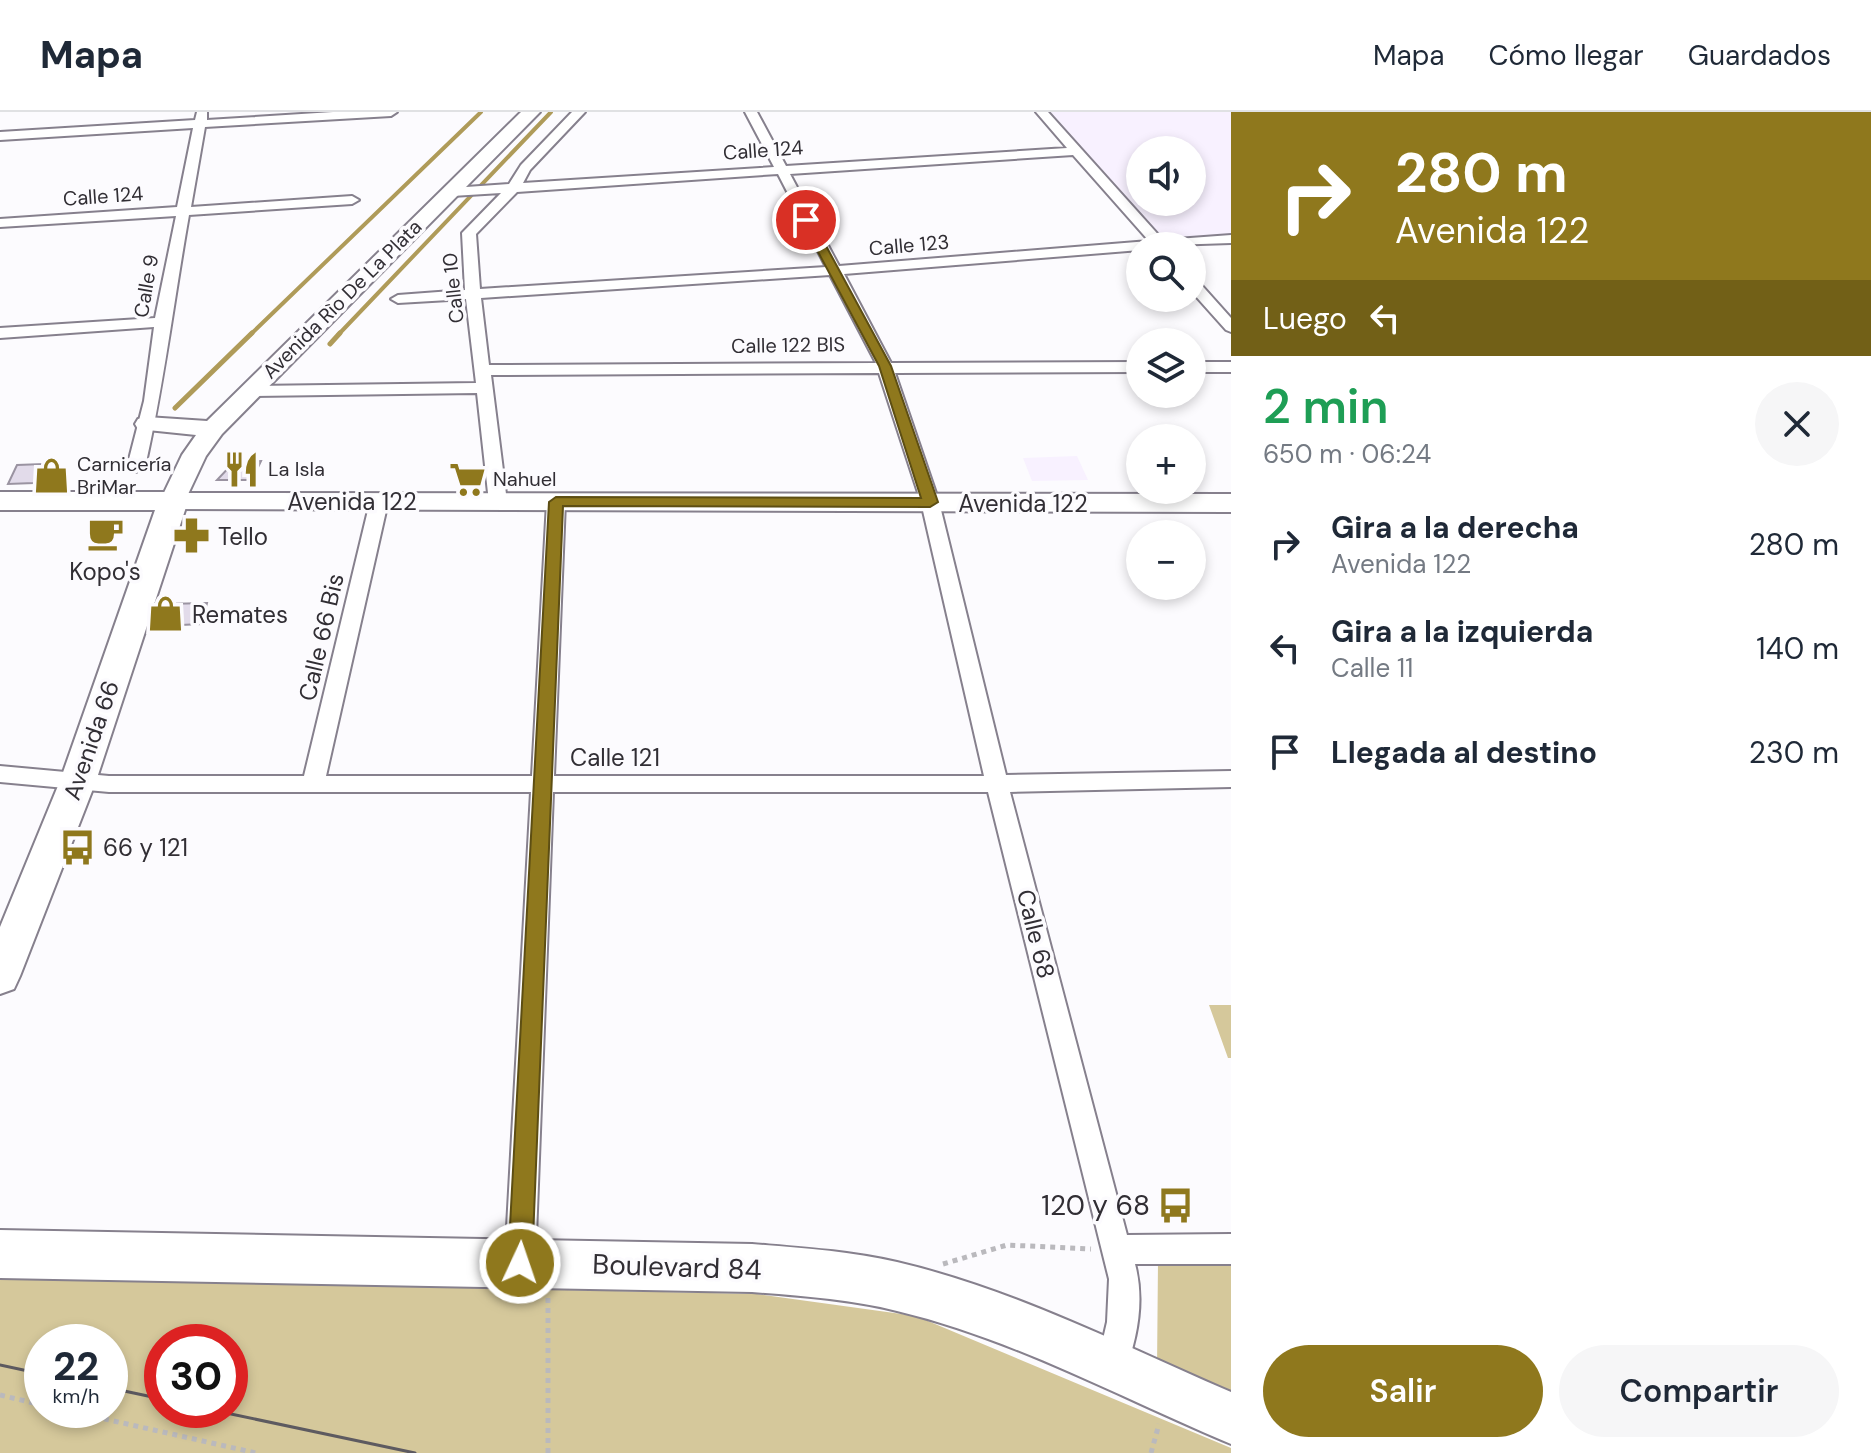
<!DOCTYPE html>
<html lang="es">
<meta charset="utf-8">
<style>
body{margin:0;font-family:"DM Sans",sans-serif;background:#f6f6f7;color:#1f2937;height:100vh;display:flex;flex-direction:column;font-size:30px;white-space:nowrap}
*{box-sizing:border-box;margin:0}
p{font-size:26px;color:#747a83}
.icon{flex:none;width:44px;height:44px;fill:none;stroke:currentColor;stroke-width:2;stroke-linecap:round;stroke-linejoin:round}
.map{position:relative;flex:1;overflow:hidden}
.panel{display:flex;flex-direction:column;background:#fff;width:640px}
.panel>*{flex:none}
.hud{background:#8f781d;color:#fff;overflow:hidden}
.controls{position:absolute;left:1126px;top:24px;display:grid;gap:16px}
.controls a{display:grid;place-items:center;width:80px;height:80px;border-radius:50%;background:#fff;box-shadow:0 4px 12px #0003;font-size:40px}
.speed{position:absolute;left:24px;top:1212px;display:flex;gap:16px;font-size:40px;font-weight:700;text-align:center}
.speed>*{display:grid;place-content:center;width:104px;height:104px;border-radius:50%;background:#fff;box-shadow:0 4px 12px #0003;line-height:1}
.speed small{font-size:20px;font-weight:400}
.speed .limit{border:12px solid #d22;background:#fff;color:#111}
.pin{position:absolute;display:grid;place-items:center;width:68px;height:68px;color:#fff;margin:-34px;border:4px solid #fff;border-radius:50%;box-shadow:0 2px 8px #0007}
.me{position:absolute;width:88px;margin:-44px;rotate:3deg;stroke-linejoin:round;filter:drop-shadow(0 0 6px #0008)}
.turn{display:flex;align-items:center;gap:28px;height:168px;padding:0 32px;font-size:36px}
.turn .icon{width:104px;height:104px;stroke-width:2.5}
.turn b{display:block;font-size:56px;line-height:68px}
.then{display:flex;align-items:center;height:76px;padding:0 32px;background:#0003;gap:16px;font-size:30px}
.round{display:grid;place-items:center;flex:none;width:84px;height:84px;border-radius:42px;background:#f6f6f7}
.head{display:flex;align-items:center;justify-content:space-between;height:136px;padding:0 32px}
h1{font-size:48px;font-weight:600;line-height:60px;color:#1e9e55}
.button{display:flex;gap:16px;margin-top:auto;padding:16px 32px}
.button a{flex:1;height:92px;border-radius:48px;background:#8f781d;color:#fff;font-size:32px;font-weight:600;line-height:92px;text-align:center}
.button a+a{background:#f6f6f7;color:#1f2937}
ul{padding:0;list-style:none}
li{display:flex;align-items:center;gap:24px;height:104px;padding:0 32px}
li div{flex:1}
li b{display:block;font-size:30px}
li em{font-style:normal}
header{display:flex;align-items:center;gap:48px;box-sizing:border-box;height:112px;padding:0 40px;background:#fff;border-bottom:2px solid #e0e1e3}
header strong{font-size:38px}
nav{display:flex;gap:44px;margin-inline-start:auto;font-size:28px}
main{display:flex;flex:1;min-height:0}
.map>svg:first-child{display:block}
.built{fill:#f8f1ff;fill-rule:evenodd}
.green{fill:#d5c89b;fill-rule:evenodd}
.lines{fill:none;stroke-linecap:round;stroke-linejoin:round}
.stream-far1{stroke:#af9b59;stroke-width:4}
.stream{stroke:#af9b59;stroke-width:5}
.building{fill:#e2dbea;stroke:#9a93a1;stroke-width:2}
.minor-casing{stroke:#86808d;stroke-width:4}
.secondary-casing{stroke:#86808d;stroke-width:4}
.primary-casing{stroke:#86808d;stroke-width:4}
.trunk-casing{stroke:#86808d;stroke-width:4}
.path{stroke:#bab9bd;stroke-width:5;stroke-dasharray:5 5;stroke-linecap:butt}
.minor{fill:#fff;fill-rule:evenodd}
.secondary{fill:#fff;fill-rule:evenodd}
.primary{fill:#fff;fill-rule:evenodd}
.trunk{fill:#fff;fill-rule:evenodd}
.tram{stroke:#5d5a60;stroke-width:3}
.route{fill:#8f781d;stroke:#5d4e13;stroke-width:2}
.labels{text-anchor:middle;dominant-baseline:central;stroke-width:7;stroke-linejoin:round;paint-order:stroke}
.far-street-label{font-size:20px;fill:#312e34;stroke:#fcfbfe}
.far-poi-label{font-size:20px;fill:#312e34;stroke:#fcfbfe;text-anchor:start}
.street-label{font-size:24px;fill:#312e34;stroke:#fcfbfe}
.poi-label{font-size:24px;fill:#312e34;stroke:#fcfbfe;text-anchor:start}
.near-poi-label{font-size:28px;fill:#312e34;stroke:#fcfbfe;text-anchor:end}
.near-street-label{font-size:28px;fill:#312e34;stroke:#fcfbfe}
</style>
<header>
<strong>Mapa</strong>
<nav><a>Mapa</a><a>Cómo llegar</a><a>Guardados</a></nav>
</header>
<main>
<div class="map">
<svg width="1231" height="1341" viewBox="0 0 1231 1341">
<rect width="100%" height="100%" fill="#fcfbfe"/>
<!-- built -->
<path class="built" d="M1051,0H1231V123L1173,127L1161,124ZM1140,38H1192V90H1140Z
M1077,344L1088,368L1032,369L1023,346Z"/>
<!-- green -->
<path class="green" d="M1209,893H1231V946H1228Z
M1158,1150H1231V1289L1157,1256Z
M0,1166L757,1182L916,1204L1231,1336V1341H0ZM42,1230H110V1298H42ZM162,1230H230V1298H162Z"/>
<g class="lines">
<!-- stream-far1 -->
<path class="stream-far1" d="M250,223L481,0
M338,223L551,0"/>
<!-- stream -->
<path class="stream" d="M330,232L340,221
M175,296L252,221"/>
</g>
<!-- building -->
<path class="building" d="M261,349L252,368H217L234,350Z
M43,352L34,371L8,372L17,353Z
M207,491L202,512L159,514L165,492Z"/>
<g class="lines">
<defs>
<path id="minor" d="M197,0H207V8L333,0H397L391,4L205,15L191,95L352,84L359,88L352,92L189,103C174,187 164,272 145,355L136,360L127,355L144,289L154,215L0,226V216L155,206L176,104L0,115V107L177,95L193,16L0,28V20L195,8Z
M572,0H585L530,58L523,71L774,55L745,0H757L786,54L1067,36L1036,0H1048L1163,128L1231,123V131L1140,134V138L844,162L891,251L1140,250V260L895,261L939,390L1006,663L1231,659V675L1010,680L1127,1123L1231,1122V1152H1135C1145,1189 1137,1229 1123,1264L1112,1268L1101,1264L1097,1253L1107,1210L1109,1167L988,680H553L535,1151L530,1161L520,1166L510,1161L505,1151L531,680H109L0,670V654L109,664H304L370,390L379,385L388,390L326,664H532L547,390L556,385L565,390L554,664H984L921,390L879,261L491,263L507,390L498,395L489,390L477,281L249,284L241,279L249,274L476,271L466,187L398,191L391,187L398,183L465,178L462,121L501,81L452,84L445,80L452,76L509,72L521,53ZM1073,43L1149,129L839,154L790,62ZM778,62L826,155L480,177L476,122L517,80ZM830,163L876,251L489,253L481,186Z
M1192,167L1197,168L1231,206V220L1226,218L1192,180Z
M1192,250H1231V260H1192Z"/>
<path id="secondary" d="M521,0H540L222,322L206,344L182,395H164L160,389L182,343L196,323L138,317L135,312L138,307L147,305L207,309Z"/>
<path id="primary" d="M173,381L1231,382V400L173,397L163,395L159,389L163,383Z"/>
<path id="trunk" d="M0,380H173L183,383L188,389L96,669L20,864L14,877L0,882V815L60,669L155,398H0Z
M0,1118L752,1132C800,1136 849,1139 897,1150C1013,1177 1122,1233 1231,1280V1332C1121,1286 1014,1227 897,1199C850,1187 800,1184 752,1180L0,1166Z"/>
</defs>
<!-- minor casing -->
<use href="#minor" class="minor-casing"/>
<!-- secondary casing -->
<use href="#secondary" class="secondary-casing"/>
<!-- primary casing -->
<use href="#primary" class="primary-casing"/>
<!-- trunk casing -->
<use href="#trunk" class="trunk-casing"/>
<!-- path -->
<path class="path" d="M943,1152L1007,1133L1091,1137
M548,1186V1341
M0,1283L42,1293
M65,1298L256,1341
M1151,1341L1159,1312"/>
<!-- minor -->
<use href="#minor" class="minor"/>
<!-- secondary -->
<use href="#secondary" class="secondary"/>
<!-- primary -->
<use href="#primary" class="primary"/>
<!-- trunk -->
<use href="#trunk" class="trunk"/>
<!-- tram -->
<path class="tram" d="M0,1253L42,1262
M110,1276L162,1287
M212,1298L415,1341"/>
</g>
<!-- route -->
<path class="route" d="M806,105L812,108L891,254L938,390L930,395L563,394L532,1151L529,1159L520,1163L511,1159L508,1151L549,390L556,385L921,386L879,254L801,108Z"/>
<!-- icons -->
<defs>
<symbol id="restaurant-bare" viewBox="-9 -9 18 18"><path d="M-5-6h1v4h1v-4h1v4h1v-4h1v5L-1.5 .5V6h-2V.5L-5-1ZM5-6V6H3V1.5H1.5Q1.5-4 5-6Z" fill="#8f781d" stroke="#fcfbfe" stroke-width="2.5" paint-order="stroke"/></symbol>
<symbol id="shop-bare" viewBox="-9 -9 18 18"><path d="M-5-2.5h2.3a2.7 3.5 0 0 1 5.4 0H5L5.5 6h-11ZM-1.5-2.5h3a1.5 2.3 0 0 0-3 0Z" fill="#8f781d" stroke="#fcfbfe" stroke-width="2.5" paint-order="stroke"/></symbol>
<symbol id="supermarket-bare" viewBox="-9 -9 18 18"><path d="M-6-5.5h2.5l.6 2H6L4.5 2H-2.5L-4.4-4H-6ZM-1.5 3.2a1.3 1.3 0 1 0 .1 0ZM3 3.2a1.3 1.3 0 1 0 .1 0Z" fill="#8f781d" stroke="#fcfbfe" stroke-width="2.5" paint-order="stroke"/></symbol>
<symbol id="cafe-bare" viewBox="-9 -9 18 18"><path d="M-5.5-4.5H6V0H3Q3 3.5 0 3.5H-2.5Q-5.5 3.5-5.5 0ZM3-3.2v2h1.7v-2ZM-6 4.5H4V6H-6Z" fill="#8f781d" stroke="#fcfbfe" stroke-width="2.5" paint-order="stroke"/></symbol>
<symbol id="pharmacy-bare" viewBox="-9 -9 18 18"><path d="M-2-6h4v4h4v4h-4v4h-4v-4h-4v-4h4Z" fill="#8f781d" stroke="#fcfbfe" stroke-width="2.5" paint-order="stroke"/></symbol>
<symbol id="bus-bare" viewBox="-9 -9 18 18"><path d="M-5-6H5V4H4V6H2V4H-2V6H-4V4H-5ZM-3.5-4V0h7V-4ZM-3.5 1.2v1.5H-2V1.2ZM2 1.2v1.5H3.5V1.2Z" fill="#8f781d" stroke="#fcfbfe" stroke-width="2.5" paint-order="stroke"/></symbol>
</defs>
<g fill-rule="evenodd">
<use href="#restaurant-bare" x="216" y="332" width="51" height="51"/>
<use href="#shop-bare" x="26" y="338" width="51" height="51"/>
<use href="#supermarket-bare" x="442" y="342" width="51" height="51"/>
<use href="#cafe-bare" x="80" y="396" width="51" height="51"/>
<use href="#pharmacy-bare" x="166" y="398" width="51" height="51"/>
<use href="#shop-bare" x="140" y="476" width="51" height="51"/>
<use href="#bus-bare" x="52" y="710" width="51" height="51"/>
<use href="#bus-bare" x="1150" y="1068" width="51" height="51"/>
</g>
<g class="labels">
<!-- far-street labels -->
<g class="far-street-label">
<text transform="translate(763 38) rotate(-4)">Calle 124</text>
<text transform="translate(103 84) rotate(-4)">Calle 124</text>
<text transform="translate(909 133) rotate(-5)">Calle 123</text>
<text transform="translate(146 174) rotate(-80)">Calle 9</text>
<text transform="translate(453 176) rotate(-96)">Calle 10</text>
<text transform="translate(342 187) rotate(-45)">Avenida Rìo De La Plata</text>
<text transform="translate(788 233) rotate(-1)">Calle 122 BIS</text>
</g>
<!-- far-poi labels -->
<g class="far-poi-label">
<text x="77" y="352">Carnicería<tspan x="77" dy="23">BriMar</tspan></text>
<text x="268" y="357">La Isla</text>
<text x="493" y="367">Nahuel</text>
</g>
<!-- street labels -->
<g class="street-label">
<text x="352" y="389">Avenida 122</text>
<text x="1023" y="391">Avenida 122</text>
<text transform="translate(321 525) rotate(-77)">Calle 66 Bis</text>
<text transform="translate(91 628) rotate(-71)">Avenida 66</text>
<text x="615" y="645">Calle 121</text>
<text transform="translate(1036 822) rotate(76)">Calle 68</text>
</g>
<!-- poi labels -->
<g class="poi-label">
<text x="218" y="424">Tello</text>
<text x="105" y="459" text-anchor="middle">Kopo's</text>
<text x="192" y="502">Remates</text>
<text x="103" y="735">66 y 121</text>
</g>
<!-- near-poi labels -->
<g class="near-poi-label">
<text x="1150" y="1093">120 y 68</text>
</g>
<!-- near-street labels -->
<g class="near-street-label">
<text transform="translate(677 1155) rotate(2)">Boulevard 84</text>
</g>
</g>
</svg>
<div class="controls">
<a><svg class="icon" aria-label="sound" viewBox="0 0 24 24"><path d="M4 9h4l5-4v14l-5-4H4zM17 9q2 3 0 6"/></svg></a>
<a><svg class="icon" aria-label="search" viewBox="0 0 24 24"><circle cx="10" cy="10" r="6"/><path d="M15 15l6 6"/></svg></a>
<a><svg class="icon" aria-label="layers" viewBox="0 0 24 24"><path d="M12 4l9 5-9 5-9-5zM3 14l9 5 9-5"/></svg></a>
<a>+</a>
<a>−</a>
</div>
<div class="speed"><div>22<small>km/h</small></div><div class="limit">30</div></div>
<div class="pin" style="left:806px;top:108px;background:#d93025"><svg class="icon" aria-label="arrive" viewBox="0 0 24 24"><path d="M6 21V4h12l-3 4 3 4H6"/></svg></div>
<svg class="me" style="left:520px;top:1151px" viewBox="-20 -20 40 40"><circle r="17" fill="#8f781d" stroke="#fff" stroke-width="3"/><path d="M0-11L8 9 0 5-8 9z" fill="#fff"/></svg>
</div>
<section class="panel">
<div class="hud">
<div class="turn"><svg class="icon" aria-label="right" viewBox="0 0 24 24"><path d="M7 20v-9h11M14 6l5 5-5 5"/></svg><div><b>280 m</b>Avenida 122</div></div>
<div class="then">Luego<svg class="icon" aria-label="left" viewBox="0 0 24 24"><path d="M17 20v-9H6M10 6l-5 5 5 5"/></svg></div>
</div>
<div class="head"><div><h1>2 min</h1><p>650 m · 06:24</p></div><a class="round"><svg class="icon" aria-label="close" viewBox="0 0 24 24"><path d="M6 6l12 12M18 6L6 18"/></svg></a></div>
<ul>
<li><svg class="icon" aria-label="right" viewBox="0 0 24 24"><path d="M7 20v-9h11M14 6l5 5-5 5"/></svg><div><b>Gira a la derecha</b><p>Avenida 122</p></div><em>280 m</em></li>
<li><svg class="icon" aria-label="left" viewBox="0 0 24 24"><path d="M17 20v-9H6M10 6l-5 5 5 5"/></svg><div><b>Gira a la izquierda</b><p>Calle 11</p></div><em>140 m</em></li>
<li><svg class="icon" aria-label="arrive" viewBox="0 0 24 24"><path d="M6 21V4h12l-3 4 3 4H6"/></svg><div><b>Llegada al destino</b></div><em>230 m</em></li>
</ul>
<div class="button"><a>Salir</a><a>Compartir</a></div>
</section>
</main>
